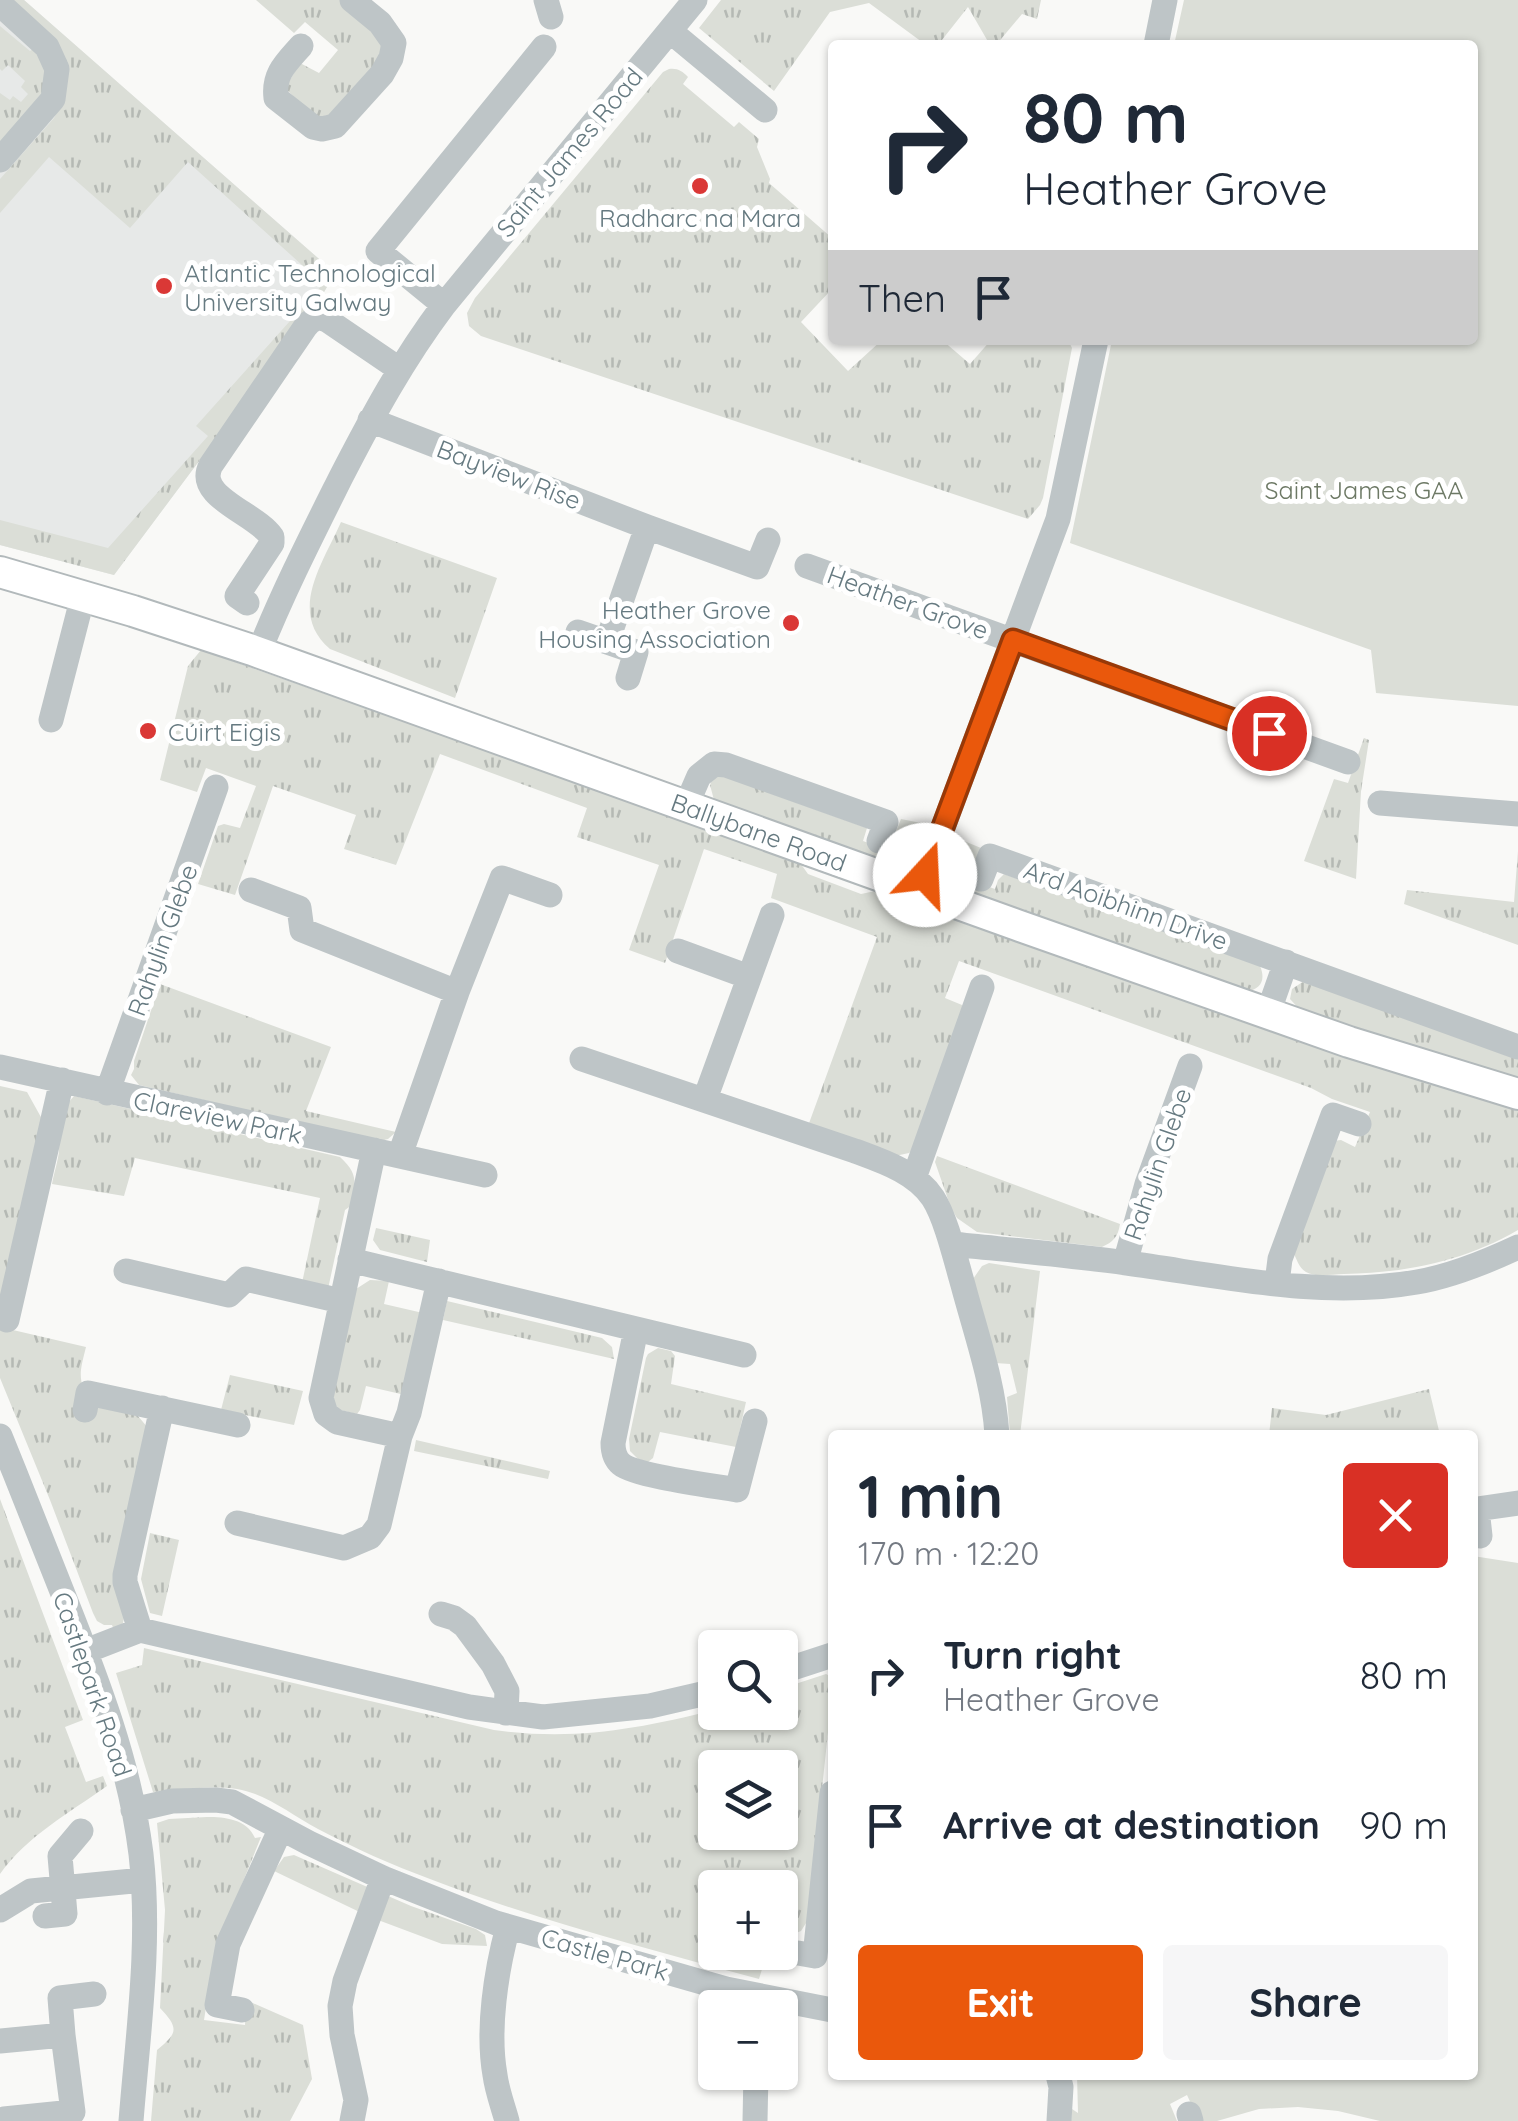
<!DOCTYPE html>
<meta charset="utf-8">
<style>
body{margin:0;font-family:Quicksand,sans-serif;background:#f6f6f7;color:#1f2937;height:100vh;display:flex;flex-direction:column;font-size:38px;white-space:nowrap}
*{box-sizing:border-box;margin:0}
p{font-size:32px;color:#747a83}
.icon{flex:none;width:55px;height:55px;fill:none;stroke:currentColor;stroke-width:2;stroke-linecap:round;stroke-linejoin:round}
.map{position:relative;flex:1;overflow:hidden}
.details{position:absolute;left:828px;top:1430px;width:650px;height:650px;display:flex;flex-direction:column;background:#fff;border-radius:10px;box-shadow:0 2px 8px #0004}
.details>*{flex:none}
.hud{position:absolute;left:828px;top:40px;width:650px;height:305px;border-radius:10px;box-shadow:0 2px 8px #0004;background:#fff;color:#1f2937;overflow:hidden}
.buttons{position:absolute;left:698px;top:1630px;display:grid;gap:20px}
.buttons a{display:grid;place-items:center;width:100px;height:100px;border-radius:10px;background:#fff;box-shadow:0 2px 8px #0004;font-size:50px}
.pin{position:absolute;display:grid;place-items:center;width:85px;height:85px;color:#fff;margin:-42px;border:5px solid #fff;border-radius:50%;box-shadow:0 2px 10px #0007}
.me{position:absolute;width:110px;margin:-55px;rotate:20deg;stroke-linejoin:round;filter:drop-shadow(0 0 8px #0008)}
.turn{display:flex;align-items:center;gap:35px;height:210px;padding:0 30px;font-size:45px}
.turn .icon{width:130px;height:130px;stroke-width:2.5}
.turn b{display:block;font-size:70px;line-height:85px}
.then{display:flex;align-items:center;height:95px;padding:0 30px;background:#0003;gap:20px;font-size:38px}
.round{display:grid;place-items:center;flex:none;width:105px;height:105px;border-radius:10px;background:#f6f6f7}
.head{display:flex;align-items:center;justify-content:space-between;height:170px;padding:0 30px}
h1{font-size:60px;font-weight:700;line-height:75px}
.action{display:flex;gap:20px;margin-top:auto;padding:20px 30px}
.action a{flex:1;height:115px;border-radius:10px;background:#ea580c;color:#fff;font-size:40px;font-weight:700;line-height:115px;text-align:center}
.action a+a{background:#f6f6f7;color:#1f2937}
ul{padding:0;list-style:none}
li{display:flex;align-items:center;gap:30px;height:150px;padding:0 30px}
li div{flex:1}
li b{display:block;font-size:38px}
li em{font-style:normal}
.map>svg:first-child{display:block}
.built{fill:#e7e9e8}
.grass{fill:url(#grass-tufts);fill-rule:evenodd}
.green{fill:#dbded7}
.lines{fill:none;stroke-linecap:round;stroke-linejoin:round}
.major-casing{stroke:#b2b9bb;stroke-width:34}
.minor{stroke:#bec5c7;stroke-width:25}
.major{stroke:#fff;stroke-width:30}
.route-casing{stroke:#983908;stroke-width:25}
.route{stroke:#ea580c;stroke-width:18}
.poi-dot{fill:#da3836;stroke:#fff;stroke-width:4}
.labels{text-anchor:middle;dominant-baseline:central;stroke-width:10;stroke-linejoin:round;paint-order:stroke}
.street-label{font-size:25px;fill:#667a81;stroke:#fff}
.poi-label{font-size:25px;fill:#667a81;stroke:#fff;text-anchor:start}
.park-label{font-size:25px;fill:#6d7965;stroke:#fff}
</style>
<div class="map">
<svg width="1518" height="2121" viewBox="0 0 1518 2121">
<defs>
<pattern id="grass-tufts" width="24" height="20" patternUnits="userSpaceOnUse" patternTransform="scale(2.5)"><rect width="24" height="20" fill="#dbded7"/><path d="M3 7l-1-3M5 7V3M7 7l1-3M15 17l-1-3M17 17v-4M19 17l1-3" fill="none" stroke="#b5b9b4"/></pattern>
</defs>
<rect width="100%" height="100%" fill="#f9f9f7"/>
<!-- built -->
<path class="built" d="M0,0H24L335,273L320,299L114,575L0,545Z"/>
<!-- grass -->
<path class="grass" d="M11,0H24L335,273L320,299L114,575L0,545V520L108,548L208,436L196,426L323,284L188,162L130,228L49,157L0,213V179L54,118L65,95Z
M256,0H342L385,39L380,58L333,114L320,117L308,111L285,88L300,63L319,73L338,50L305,22L294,33Z
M721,0H1041L1037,19L1022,14L996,45H990L968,7L938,45H926L869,3L830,12L774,91L699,28Z
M0,26L30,51L36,47L44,57L49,88L0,150V93L10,100L13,96L21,102L28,94L21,87L25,81L8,65L2,71L0,69Z
M669,69C678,68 682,71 688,77L683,84L734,127L739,122L759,139L757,147L770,179L769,183L832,238V289L801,322L848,371L882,340H942L970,364L991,340H1068L1072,348L1043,498L1040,505L1028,519L481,336L469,326L467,313L475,298L663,72Z
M341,522L497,578L455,698L330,649C287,612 323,563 341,522Z
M201,650L798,860L808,874L861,894L880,890L1370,1065L1518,1111V1230C1465,1261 1405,1273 1344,1274C1332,1274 1316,1278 1306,1272C1298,1267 1297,1259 1293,1252L1333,1141L1341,1140L1355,1147L1370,1112L1332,1099L1311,1088L959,961L945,998L962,1005L964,1013L917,1146L909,1153L895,1156L808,1126L877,937L771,898L777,874L704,849L665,963L629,950L659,865L577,837L587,808L440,754L396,865L344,849L356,815L273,786L235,895L198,884L218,826L224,824L240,828L256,786L206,768L197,792L160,780L188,666Z
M1364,738L1369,740L1361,791L1356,879L1304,861L1334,779L1348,783Z
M720,775L867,828L863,841L888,850L901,819L931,825C922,852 917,860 887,863L714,800L710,785L712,780Z
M952,836L981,848L970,880L995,889L998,880L1004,874L1260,966C1266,980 1261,989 1246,992L960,889C942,869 944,860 952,836Z
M1518,851V945L1404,904L1407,890L1514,902Z
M1304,981L1518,1057V1082L1302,1012L1290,999L1292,989Z
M160,984L331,1047L306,1111L396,1132L388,1139L380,1141L139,1085L131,1075L134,1069V1061Z
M0,1086L27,1092L42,1119L0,1301Z
M74,1096L340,1157C358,1173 356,1183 352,1205L345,1210L328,1289L302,1283L320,1198L135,1158L124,1196L52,1184C54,1173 58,1161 59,1151C60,1132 59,1111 74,1096Z
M937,1156L1120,1224C1118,1237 1113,1242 1102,1247L977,1232L957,1218L951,1208L935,1162Z
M376,1228L430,1240L427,1262L380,1250L373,1240Z
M989,1263L1040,1271L1020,1435H1010L1007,1397L1017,1393L1010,1364L995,1363L973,1279L982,1266Z
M370,1280L389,1281L384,1304L423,1313L405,1395L366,1386L360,1410L357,1414L336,1409L331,1390L356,1289Z
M447,1301L602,1338L612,1347L614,1359L443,1320Z
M0,1327L86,1347C79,1375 77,1381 93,1405L138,1416L148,1428L125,1613L123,1623L114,1630L112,1625H104L97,1621L93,1613L50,1500L0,1378Z
M658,1348L671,1351L675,1356L671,1384L746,1402L736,1447L660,1432L653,1458L648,1462L638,1459L630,1451L629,1439L646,1358L648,1354Z
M230,1375L303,1391L294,1425L221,1410Z
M1429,1389L1440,1435H1269L1272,1408L1326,1415Z
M416,1440L550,1471L548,1479L414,1451Z
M0,1499L83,1720L65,1727L86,1782L103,1776L107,1786C69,1813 27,1836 0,1874Z
M150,1533L179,1540L162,1616L150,1613L141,1579Z
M144,1648L494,1730C575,1741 637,1729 715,1710V1712H780V1689L826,1674L832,1677V1695L808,1920L801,1931L791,1935L787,1969L763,1966L759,1979C648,1949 537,1920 430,1879C392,1865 354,1848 318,1829C291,1815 267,1794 237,1789C209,1785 180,1790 153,1792L116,1673L142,1665ZM715,1768H780V1832H715ZM715,1888H780V1952H715Z
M207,1817C225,1817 247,1819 255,1838L261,1837L215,1951L204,2020L245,2025L246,2000L303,2025L312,2079L290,2121H151L157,2050C178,2033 179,2028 160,2008L165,1910L157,1823L169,1819Z
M294,1855L411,1906L476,1929L485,1935L487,1946L442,1944L370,1917L274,1871L284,1857Z"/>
<!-- green -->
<path class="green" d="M1184,0H1518V706L1376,693L1371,650L1070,543L1112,340H1472V45H1174Z
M1473,1556L1518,1563V2121H1380L1338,2111L1298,2107L1259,2109L1217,2121H1199L1187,2095L1170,2104L1177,2121H1071L1072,2109L1078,2113L1077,2075H1472Z"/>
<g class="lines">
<defs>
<path id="major" d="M0,572L133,611L252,650L1017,925L1349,1042L1518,1094"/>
</defs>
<!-- major casing -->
<use href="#major" class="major-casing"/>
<!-- minor -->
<path class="minor" d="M546,0L551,17
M0,4L47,47L57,69L53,99L0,160
M670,31L765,110
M1156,45L1165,0
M301,46C286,63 273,74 276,98L313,127L322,129L335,126L382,74L391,58L394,43L380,23L352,0
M444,305L378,251L544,47
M370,420L647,527L757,567L768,540
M807,566L1348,762
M247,603L237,596L272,543V537C256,513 194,497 211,465L306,326C312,319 318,316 327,320L399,369
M578,632L636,652L628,678
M607,642L647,527
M259,652C283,592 312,535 341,477C373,415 402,361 444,305L695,0
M51,720L83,596
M1380,803L1518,814
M686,806L699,776L714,764L726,765L886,822L879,841
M981,879L990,856L1518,1047
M920,889L1058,519L1096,340
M251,890L299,908L302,930L457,992
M678,951L749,977
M1268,1013L1286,962
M582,1059L855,1151C882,1161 916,1172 933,1198C946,1218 956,1261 963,1285C976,1334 994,1384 997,1435
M0,1067L485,1175
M107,1093L216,787
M705,1099L772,915
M400,1155L457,992L502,878L550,895
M914,1178L982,987
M952,1244C1010,1250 1069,1255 1127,1263C1222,1276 1321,1299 1417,1282C1452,1276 1486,1262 1518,1247
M350,1260L744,1355
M1125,1263L1147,1184L1190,1066
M126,1271L229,1295L246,1279L341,1301
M1277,1283L1280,1259L1333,1115L1359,1124
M7,1320L62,1080
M636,1329L613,1443C613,1451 614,1458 621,1464C635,1476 715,1486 737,1490L755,1421
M85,1410L88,1393L238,1425
M0,1436C22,1490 43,1544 65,1599C98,1682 130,1765 141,1854C151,1942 138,2033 131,2121
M400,1436L409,1413L439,1281
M237,1523L344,1548L370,1537L379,1525L400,1436L337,1422L326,1414L321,1398L374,1150
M1480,1536L1477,1509L1518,1503
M441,1614L454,1618L465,1626L493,1664L507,1691L506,1713
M140,1630L125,1582V1575L162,1408
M86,1651L140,1630L469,1707L543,1717L650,1706L715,1691
M780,1672L832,1655
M133,1810L172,1801L216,1800L232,1802L309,1843L383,1878L496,1923L726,1989L832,2010
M0,1910L31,1891L143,1880
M45,1916L65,1914L60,1856L81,1831
M798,1953L815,1956L832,1793
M242,2010L217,2005L228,1944L281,1828
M63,2035L60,1998L94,1994
M0,2041L63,2035L73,2112L4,2119V2121
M1058,2075L1061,2087L1059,2121
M1189,2114L1191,2121
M352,2121L356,2100L342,2035L340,2006L345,1981L383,1878
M507,2121C503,2106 497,2091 495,2075C487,2030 496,1971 508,1927
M755,2121L756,2072"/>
<!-- major -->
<use href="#major" class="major"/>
</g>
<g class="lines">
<defs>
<path id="route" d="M925,875L1013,640L1269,733"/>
</defs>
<!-- route casing -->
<use href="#route" class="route-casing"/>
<!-- route -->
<use href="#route" class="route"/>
</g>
<!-- markers -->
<g class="poi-dot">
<circle cx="700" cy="186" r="10"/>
<circle cx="164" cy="286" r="10"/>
<circle cx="791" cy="623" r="10"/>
<circle cx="148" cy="731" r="10"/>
</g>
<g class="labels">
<!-- street labels -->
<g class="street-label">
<text transform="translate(569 152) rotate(-50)">Saint James Road</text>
<text transform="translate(509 474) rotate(21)">Bayview Rise</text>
<text transform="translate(908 602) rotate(20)">Heather Grove</text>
<text transform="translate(759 832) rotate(20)">Ballybane Road</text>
<text transform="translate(1126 905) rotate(20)">Ard Aoibhinn Drive</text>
<text transform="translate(162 940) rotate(-70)">Rahylin Glebe</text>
<text transform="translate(218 1117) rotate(12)">Clareview Park</text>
<text transform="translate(1157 1164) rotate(-71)">Rahylin Glebe</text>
<text transform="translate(93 1684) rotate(71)">Castlepark Road</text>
<text transform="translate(605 1954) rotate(16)">Castle Park</text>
</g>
<!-- poi labels -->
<g class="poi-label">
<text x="700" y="217" text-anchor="middle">Radharc na Mara</text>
<text x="184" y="272">Atlantic Technological<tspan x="184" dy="29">University Galway</tspan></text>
<text x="771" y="609" text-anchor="end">Heather Grove<tspan x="771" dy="29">Housing Association</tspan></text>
<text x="168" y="731">Cúirt Eigis</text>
</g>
<!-- park labels -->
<g class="park-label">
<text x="1364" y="489">Saint James GAA</text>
</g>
</g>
</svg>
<div class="buttons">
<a><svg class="icon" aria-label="search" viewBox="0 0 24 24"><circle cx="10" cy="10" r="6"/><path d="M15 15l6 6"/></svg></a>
<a><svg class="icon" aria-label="layers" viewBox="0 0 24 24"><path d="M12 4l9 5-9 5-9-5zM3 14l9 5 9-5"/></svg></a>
<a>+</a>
<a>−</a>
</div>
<div class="pin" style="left:1269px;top:733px;background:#d93025"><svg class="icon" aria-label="arrive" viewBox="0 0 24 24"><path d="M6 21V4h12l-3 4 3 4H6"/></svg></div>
<svg class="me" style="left:925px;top:875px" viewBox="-20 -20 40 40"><circle r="19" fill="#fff"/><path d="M0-13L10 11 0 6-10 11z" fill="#ea580c"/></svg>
<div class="hud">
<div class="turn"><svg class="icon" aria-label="right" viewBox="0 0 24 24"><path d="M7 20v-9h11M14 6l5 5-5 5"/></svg><div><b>80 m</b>Heather Grove</div></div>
<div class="then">Then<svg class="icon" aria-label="arrive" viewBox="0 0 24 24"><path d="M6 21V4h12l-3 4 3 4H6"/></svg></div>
</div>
<section class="details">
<div class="head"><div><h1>1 min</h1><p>170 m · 12:20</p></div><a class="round" style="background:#d93025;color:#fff"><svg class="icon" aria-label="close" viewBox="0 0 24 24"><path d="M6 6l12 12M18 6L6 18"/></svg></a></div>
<ul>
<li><svg class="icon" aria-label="right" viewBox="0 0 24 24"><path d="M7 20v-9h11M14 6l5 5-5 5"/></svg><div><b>Turn right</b><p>Heather Grove</p></div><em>80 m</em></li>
<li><svg class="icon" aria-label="arrive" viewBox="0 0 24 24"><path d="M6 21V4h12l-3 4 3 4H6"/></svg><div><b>Arrive at destination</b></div><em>90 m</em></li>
</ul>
<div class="action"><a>Exit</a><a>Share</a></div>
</section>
</div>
